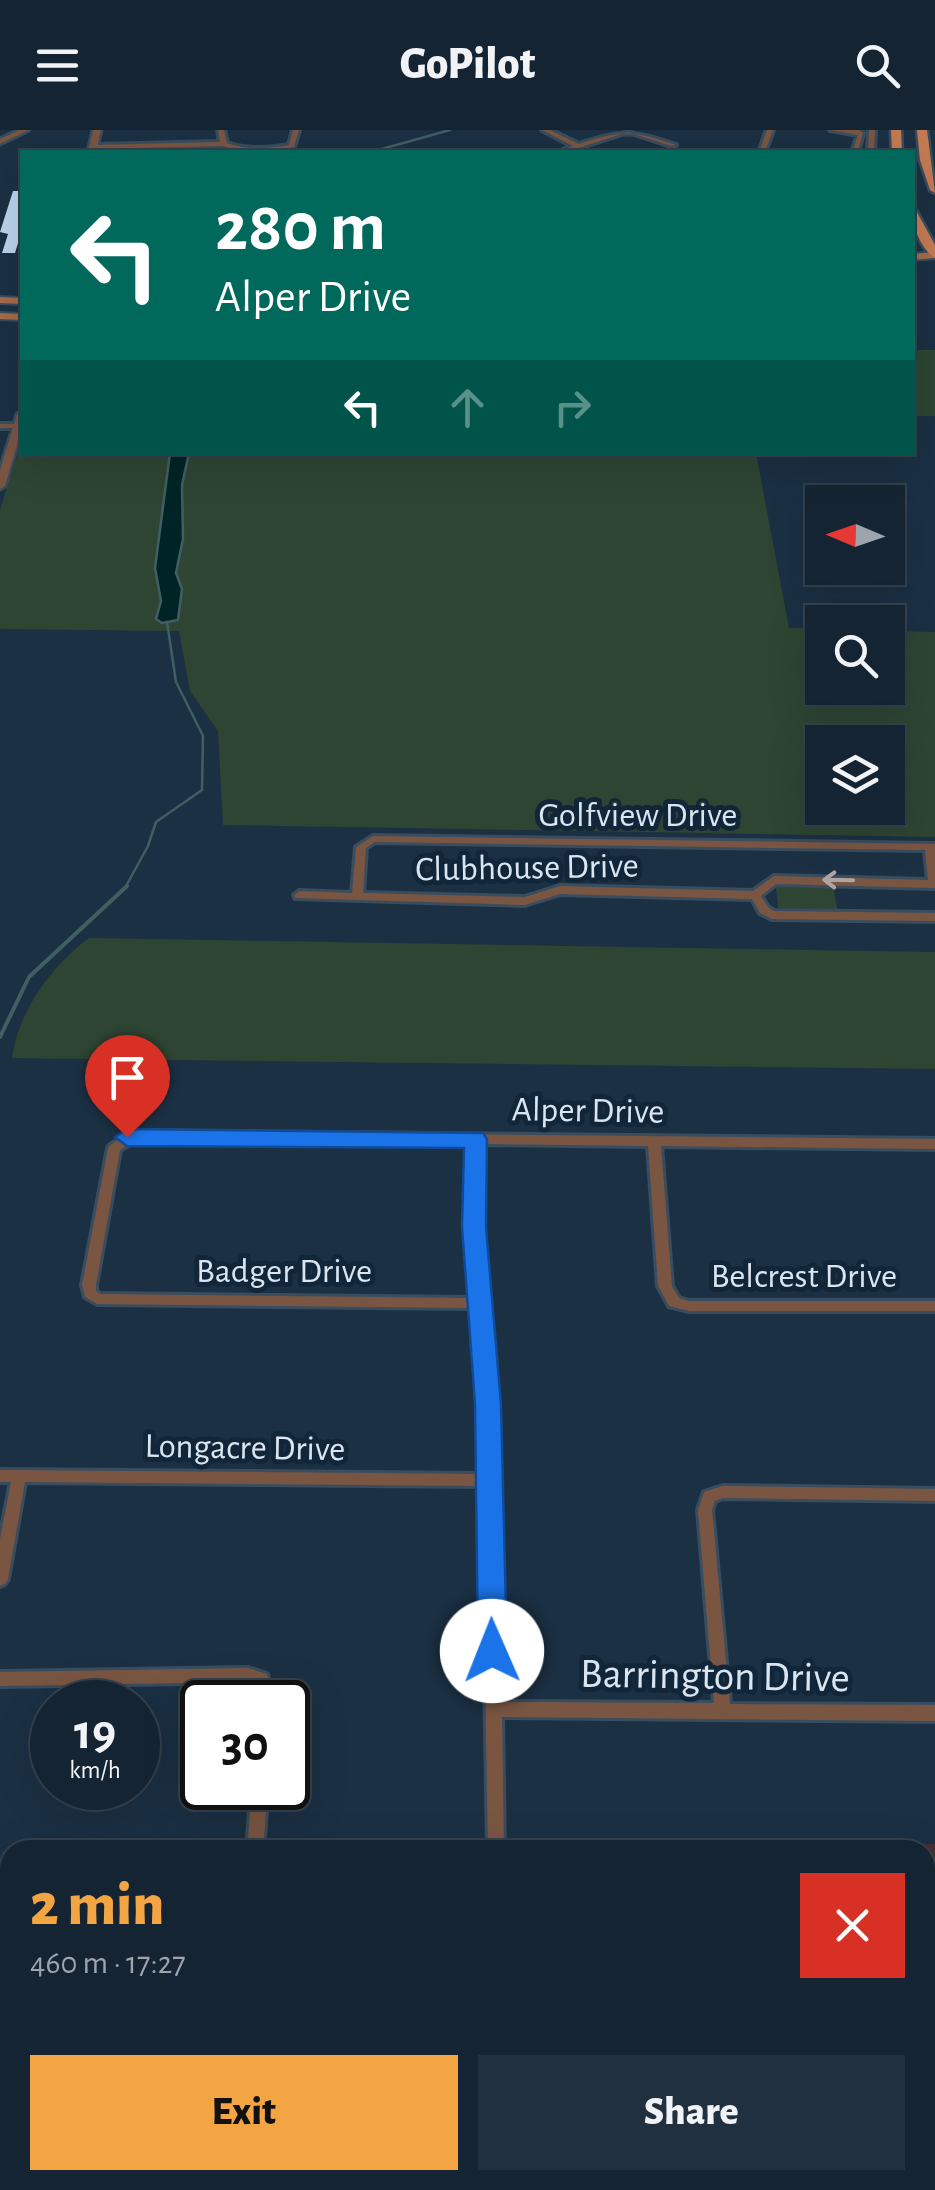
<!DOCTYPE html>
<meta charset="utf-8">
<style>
body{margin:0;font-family:"Alegreya Sans",sans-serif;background:#21303e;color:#f1f3f6;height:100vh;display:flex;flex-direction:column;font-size:38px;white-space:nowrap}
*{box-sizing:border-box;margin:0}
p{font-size:32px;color:#9da4ac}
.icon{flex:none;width:55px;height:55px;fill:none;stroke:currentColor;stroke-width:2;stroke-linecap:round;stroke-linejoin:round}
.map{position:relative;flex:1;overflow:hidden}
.drawer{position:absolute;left:0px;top:1710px;width:935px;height:350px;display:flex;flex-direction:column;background:#142432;border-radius:30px 30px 0 0;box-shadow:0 10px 40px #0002,0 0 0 2px #33414d}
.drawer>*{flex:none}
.banner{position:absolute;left:20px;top:20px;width:895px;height:305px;border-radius:0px;box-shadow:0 10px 40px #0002,0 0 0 2px #33414d;background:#00695c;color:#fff;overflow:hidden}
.needle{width:65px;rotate:272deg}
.tools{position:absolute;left:805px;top:355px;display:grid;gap:20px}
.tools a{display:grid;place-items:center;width:100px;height:100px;border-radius:0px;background:#142432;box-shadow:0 10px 40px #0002,0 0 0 2px #33414d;font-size:50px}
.speed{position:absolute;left:30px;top:1550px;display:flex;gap:20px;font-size:50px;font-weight:700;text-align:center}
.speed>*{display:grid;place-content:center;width:130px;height:130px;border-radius:50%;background:#142432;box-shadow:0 10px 40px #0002,0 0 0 2px #33414d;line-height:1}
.speed small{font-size:25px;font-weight:400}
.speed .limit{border:5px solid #111;border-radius:15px;background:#fff;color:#111}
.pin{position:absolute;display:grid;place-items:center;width:85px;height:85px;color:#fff;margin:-102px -42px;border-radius:50% 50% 50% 0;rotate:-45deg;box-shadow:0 0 10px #0007}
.pin .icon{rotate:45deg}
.me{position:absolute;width:110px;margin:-55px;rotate:359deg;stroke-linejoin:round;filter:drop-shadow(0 0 8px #0008)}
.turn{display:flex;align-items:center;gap:35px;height:210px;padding:0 30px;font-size:45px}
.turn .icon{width:130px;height:130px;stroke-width:2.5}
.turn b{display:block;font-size:70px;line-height:85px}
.lanes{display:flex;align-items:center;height:95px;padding:0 30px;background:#0003;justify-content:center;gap:50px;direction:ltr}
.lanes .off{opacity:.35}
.round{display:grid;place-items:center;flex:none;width:105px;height:105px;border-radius:0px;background:#21303e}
.summary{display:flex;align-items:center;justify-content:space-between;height:170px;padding:0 30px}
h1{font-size:60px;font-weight:800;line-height:75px;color:#f3a443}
.action{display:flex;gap:20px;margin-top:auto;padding:20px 30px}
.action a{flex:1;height:115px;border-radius:0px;background:#f3a443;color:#111;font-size:40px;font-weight:800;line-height:115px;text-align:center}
.action a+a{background:#21303e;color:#f1f3f6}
header{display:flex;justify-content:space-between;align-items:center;height:130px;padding:0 30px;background:#142432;font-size:45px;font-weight:800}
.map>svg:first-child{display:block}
.education{fill:#44302f}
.green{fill:#2e4533;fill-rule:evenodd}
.water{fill:#002425;stroke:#415e62;stroke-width:2.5}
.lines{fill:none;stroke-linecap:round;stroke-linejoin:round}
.stream-far1{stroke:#415e62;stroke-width:2.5}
.stream{stroke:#415e62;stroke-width:4}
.building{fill:#bad3ec}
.minor-casing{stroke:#394d5f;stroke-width:6}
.tertiary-casing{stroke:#394d5f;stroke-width:5}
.secondary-casing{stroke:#394d5f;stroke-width:4}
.primary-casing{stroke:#394d5f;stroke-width:5}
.minor{fill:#7a5642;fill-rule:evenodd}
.tertiary{fill:#7a5642;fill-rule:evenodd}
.secondary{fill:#a46b4b;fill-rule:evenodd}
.primary{fill:#c47a52;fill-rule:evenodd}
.oneway{stroke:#aea5a3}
.route{fill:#1a73e8;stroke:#114b97;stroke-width:2.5}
.labels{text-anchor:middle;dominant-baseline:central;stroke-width:10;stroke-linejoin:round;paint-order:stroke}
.street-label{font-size:35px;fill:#d9e6f2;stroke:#122639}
.near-street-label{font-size:42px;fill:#d9e6f2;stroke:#122639}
</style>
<header><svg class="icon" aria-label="menu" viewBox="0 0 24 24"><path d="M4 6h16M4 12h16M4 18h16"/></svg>GoPilot<svg class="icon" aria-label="search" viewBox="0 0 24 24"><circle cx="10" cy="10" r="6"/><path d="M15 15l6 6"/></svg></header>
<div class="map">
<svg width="935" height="2060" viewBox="0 0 935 2060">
<rect width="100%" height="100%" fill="#1b3043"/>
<!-- education -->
<path class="education" d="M620,1710L935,1714V2060H638V2050H925V1720H620Z"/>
<!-- green -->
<path class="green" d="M912,220H935V286H913Z
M22,310V322L756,323L789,498L822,499V558H888V501L935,502V707L223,695L218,601L190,561L179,501L0,499V380ZM822,612H888V678H822Z
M776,757L834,758L837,779L778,778Z
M89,808L935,822V939L12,928C18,882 51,836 89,808Z"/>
<!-- water -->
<path class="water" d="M170,323H189L182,355L183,409L176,443L182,459L178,490L162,493L156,489L161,471L155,438Z"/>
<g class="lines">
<!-- stream-far1 -->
<path class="stream-far1" d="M371,22L450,0
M125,758L148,716L156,692L202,660L203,606L176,552L167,492"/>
<!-- stream -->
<path class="stream" d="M0,907L29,847L127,756"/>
</g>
<!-- building -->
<path class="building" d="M13,61H22V100L15,123H2L8,104L0,102Z"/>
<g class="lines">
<defs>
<path id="minor" d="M218,0H224L227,13C247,20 268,19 289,15L293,0H299L294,17C270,23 247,24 223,16L94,19L91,17L94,15L220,12Z
M542,0H550L579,14C623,0 632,0 676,15L671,16L628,2L566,22H558L573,16Z
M767,0H773L765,22H759Z
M830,0H859L863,3L858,22H852L858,5Z
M869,0H875L874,22H868Z
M0,294H18L22,296L18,298H0Z
M373,706L935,714V758L776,754L761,766L768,777L774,781L935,783V791L772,789L760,783L752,769L560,764L525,775L295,768L294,765L299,761L352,763L356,717ZM375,712L925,720L928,750L774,746L753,761L560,756L525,767L363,763L366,718Z
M133,1001L935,1009V1019L661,1016L672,1156L679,1168L689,1171H935V1181H689L669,1176L658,1156L648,1016L481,1014L480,1097L495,1274L501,1572L714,1573L698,1380L704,1362L723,1356L935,1359V1371L723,1368L715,1371L712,1380L730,1574L935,1575V1591L502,1587L504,1720H488L482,1356L25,1352L8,1449L5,1454L0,1456V1409L11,1352H0V1340L482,1344L481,1274L474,1178L97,1174L85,1167L82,1155L108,1018L110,1015ZM135,1011L469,1014L468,1097L473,1168L100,1164L96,1161V1155L120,1020Z
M248,1538L267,1544L273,1572H257L254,1554L248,1552L0,1556V1542Z
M252,1658H268L263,1720H247Z
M0,1846L10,1851V1871L0,1866Z
M10,1878V1900L0,1907V1885Z
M224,2050H242V2060H224Z
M493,2050H511V2060H493Z"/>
<path id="tertiary" d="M19,0H29L0,14V9Z
M93,0H101L96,22H88Z
M22,281V298L5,356L0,359V340L17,284Z"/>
<path id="secondary" d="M935,122V128L912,130V124Z
M0,167L22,168V174L0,173Z
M0,183L22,184V190L0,189Z"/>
<path id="primary" d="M891,0H901L902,22H892Z
M917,0H927L935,63L930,60L920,30Z
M912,79L917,82L935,115V128C921,119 912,96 912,79Z"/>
</defs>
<!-- minor casing -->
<use href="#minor" class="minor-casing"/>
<!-- tertiary casing -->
<use href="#tertiary" class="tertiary-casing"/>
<!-- secondary casing -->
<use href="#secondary" class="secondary-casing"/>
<!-- primary casing -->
<use href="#primary" class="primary-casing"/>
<!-- minor -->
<use href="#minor" class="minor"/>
<!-- tertiary -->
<use href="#tertiary" class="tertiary"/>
<!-- secondary -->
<use href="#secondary" class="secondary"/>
<!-- primary -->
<use href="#primary" class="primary"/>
</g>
<!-- one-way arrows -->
<defs><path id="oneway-shaft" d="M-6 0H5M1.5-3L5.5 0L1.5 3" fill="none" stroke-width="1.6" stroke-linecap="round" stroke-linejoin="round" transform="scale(2.5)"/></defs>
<use class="oneway" href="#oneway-shaft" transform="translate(838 750) rotate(-179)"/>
<!-- route -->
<path class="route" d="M127,999L483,1003L487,1009L486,1097L501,1274L507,1521L502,1530L492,1534L483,1530L478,1521L475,1274L462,1097L464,1018L127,1016L115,1007Z"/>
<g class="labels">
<!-- street labels -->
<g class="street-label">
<text x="638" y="685">Golfview Drive</text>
<text transform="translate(527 738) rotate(-1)">Clubhouse Drive</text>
<text transform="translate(588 981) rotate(1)">Alper Drive</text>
<text x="284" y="1141">Badger Drive</text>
<text x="804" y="1146">Belcrest Drive</text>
<text transform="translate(245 1318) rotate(1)">Longacre Drive</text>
</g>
<!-- near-street labels -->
<g class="near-street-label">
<text transform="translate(715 1546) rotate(1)">Barrington Drive</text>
</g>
</g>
</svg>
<div class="tools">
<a><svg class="needle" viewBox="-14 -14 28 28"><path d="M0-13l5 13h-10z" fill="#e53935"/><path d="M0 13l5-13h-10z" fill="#9da4ac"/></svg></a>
<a><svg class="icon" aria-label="search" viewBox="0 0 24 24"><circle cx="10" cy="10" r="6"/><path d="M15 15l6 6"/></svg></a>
<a><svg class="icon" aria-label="layers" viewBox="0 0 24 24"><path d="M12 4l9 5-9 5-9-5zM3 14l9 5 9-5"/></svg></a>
</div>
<div class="speed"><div>19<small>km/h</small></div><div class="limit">30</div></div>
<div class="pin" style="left:127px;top:1007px;background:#d93025"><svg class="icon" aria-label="arrive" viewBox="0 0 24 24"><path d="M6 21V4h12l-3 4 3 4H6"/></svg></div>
<svg class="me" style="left:492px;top:1521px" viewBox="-20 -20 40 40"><circle r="19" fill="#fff"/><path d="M0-13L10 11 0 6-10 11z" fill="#1a73e8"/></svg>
<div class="banner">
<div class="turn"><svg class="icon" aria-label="left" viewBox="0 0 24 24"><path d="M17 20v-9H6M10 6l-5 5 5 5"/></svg><div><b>280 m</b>Alper Drive</div></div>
<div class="lanes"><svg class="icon" aria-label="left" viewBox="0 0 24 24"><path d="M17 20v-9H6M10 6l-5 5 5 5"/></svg><svg class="icon off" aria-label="ahead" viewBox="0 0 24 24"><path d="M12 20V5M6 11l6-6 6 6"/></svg><svg class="icon off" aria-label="right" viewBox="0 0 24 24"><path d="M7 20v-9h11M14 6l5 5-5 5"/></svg></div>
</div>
<section class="drawer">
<div class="summary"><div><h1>2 min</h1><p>460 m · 17:27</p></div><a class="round" style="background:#d93025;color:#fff"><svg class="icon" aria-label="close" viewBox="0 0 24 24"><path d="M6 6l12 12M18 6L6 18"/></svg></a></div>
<div class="action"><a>Exit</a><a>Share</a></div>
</section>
</div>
